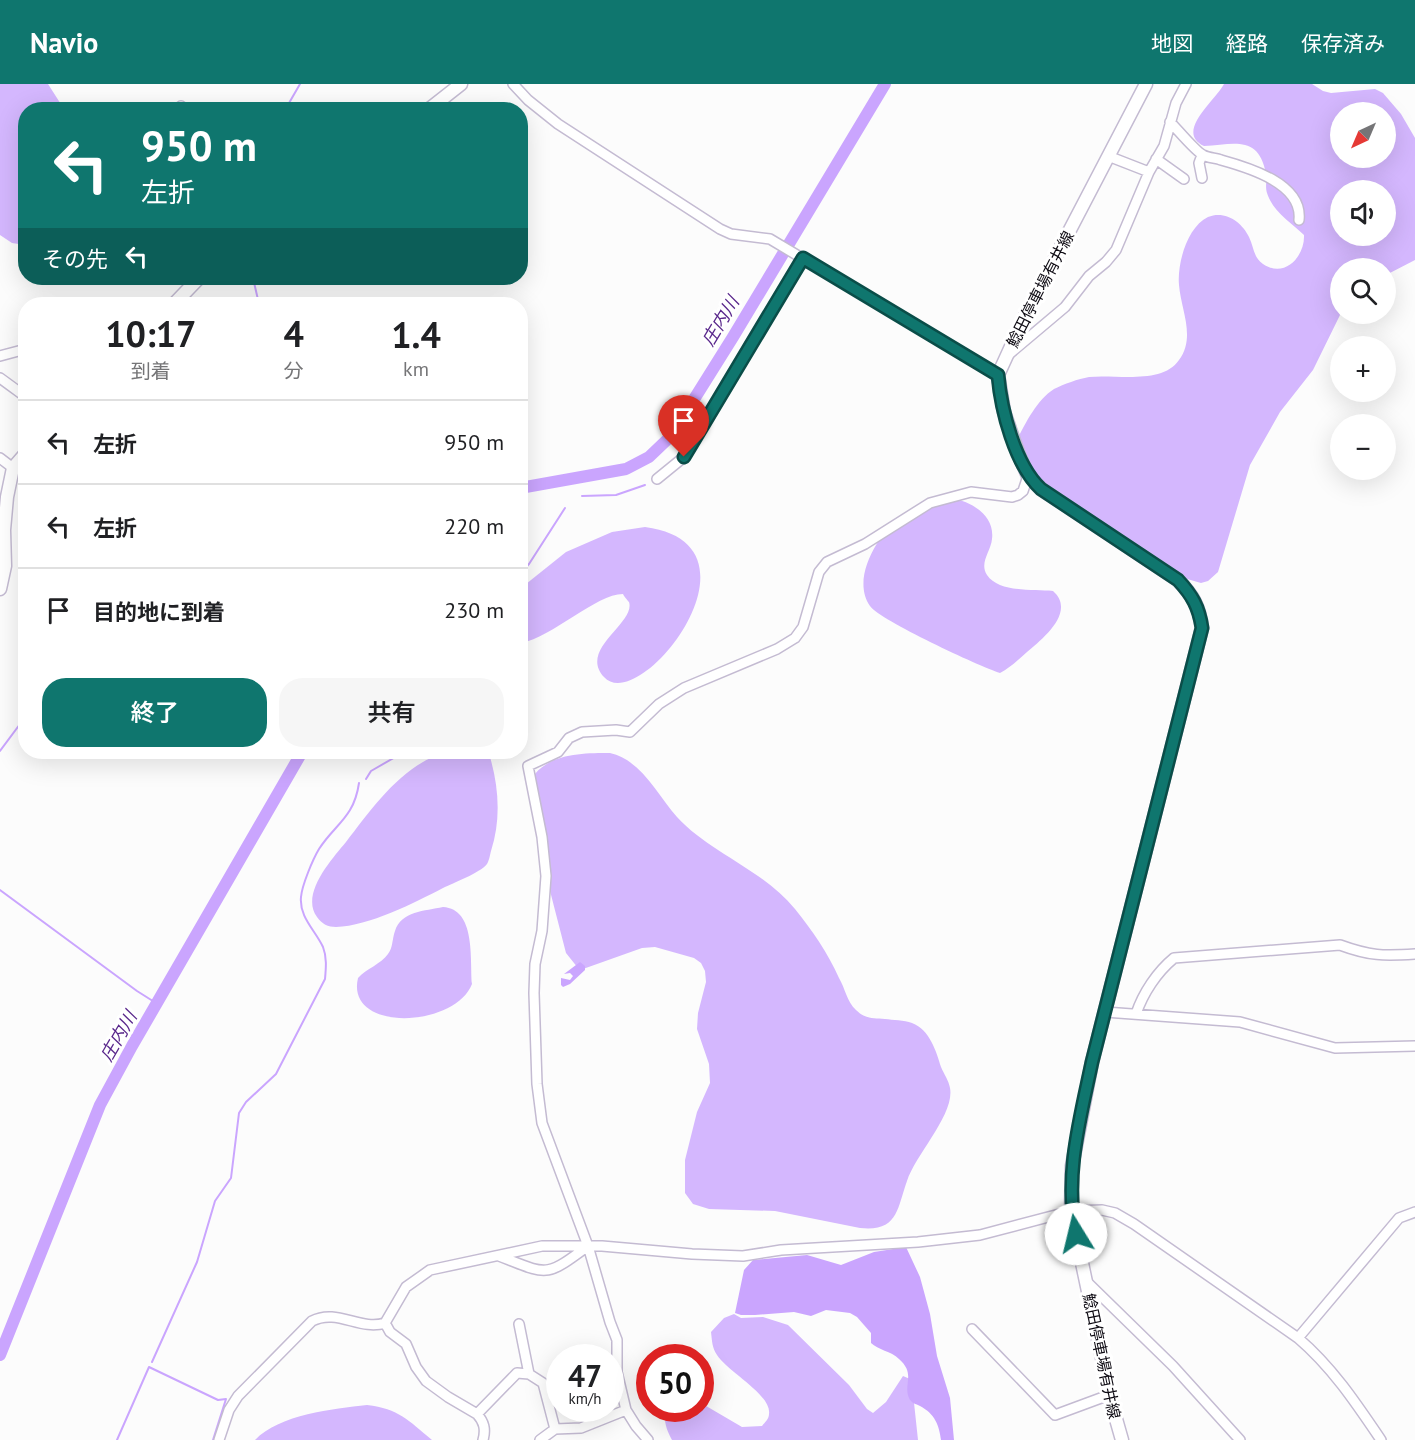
<!DOCTYPE html>
<html lang="ja">
<meta charset="utf-8">
<style>
body{margin:0;font-family:"PT Sans","Noto Sans JP",sans-serif;background:#f6f6f6;color:#202124;height:100vh;display:flex;flex-direction:column;font-size:22px;white-space:nowrap}
*{box-sizing:border-box;margin:0}
p{font-size:20px;color:#757577}
.icon{flex:none;width:33px;height:33px;fill:none;stroke:currentColor;stroke-width:2;stroke-linecap:round;stroke-linejoin:round}
.map{position:relative;flex:1;overflow:hidden}
.panel{position:absolute;left:18px;top:213px;width:510px;height:462px;display:flex;flex-direction:column;background:#fff;border-radius:24px;box-shadow:0 6px 24px #0002}
.panel>*{flex:none}
.top-card{position:absolute;left:18px;top:18px;width:510px;height:183px;border-radius:24px;box-shadow:0 6px 24px #0002;background:#0f766e;color:#fff;overflow:hidden}
.needle{width:39px;rotate:224deg}
.fabs{position:absolute;left:1330px;top:18px;display:grid;gap:12px}
.fabs a{display:grid;place-items:center;width:66px;height:66px;border-radius:50%;background:#fff;box-shadow:0 6px 24px #0002;font-size:30px}
.speed{position:absolute;left:546px;top:1260px;display:flex;gap:12px;font-size:30px;font-weight:700;text-align:center}
.speed>*{display:grid;place-content:center;width:78px;height:78px;border-radius:50%;background:#fff;box-shadow:0 6px 24px #0002;line-height:1}
.speed small{font-size:15px;font-weight:400}
.speed .limit{border:9px solid #d22;background:#fff;color:#111}
.pin{position:absolute;display:grid;place-items:center;width:51px;height:51px;color:#fff;margin:-62px -26px;border-radius:50% 50% 50% 0;rotate:-45deg;box-shadow:0 0 6px #0007}
.pin .icon{rotate:45deg}
.me{position:absolute;width:66px;margin:-33px;rotate:351deg;stroke-linejoin:round;filter:drop-shadow(0 0 4px #0008)}
.turn{display:flex;align-items:center;gap:21px;height:126px;padding:0 24px;font-size:27px}
.turn .icon{width:78px;height:78px;stroke-width:2.5}
.turn b{display:block;font-size:42px;line-height:51px}
.then{display:flex;align-items:center;height:57px;padding:0 24px;background:#0003;gap:12px;font-size:22px}
.eta{display:flex;justify-content:space-evenly;align-items:center;height:102px;text-align:center}
.eta b{font-size:36px;font-weight:600;line-height:42px}
.cta{display:flex;gap:12px;margin-top:auto;padding:12px 24px}
.cta a{flex:1;height:69px;border-radius:24px;background:#0f766e;color:#fff;font-size:24px;font-weight:600;line-height:69px;text-align:center}
.cta a+a{background:#f6f6f6;color:#202124}
ul{padding:0;list-style:none}
li{display:flex;align-items:center;gap:18px;height:84px;padding:0 24px;border-top:2px solid #e0e0e0}
li div{flex:1}
li b{display:block;font-size:22px}
li em{font-style:normal}
header{display:flex;align-items:center;gap:36px;box-sizing:border-box;height:84px;padding:0 30px;background:#0f766e;color:#fff}
header strong{font-size:28px}
nav{display:flex;gap:33px;margin-inline-start:auto;font-size:21px}
.map>svg:first-child{display:block}
.forest{fill:#d4b7fe;fill-rule:evenodd}
.water{fill:#caa5fe}
.lines{fill:none;stroke-linecap:round;stroke-linejoin:round}
.stream{stroke:#caa5fe;stroke-width:2}
.river{stroke:#caa5fe;stroke-width:12}
.minor-casing{stroke:#c4bbd2;stroke-width:12}
.major-casing{stroke:#c4bbd2;stroke-width:15}
.minor{stroke:#fff;stroke-width:9}
.major{stroke:#fff;stroke-width:12}
.route-casing{stroke:#0a4d48;stroke-width:15}
.route{stroke:#0f766e;stroke-width:10}
.labels{text-anchor:middle;dominant-baseline:central;stroke-width:6;stroke-linejoin:round;paint-order:stroke}
.street-label{font-size:16px;fill:#0e0b13;stroke:#fff}
.water-label{font-size:18px;font-style:italic;fill:#5a288c;stroke:#fff}
</style>
<header>
<strong>Navio</strong>
<nav><a>地図</a><a>経路</a><a>保存済み</a></nav>
</header>
<div class="map">
<svg width="1415" height="1356" viewBox="0 0 1415 1356">
<rect width="100%" height="100%" fill="#fcfcfc"/>
<!-- forest -->
<path class="forest" d="M0,0H48L64,25L26,26L25,161L12,159L0,151Z
M1224,0H1312L1323,7L1331,9L1375,5L1383,9L1401,30L1415,54V176L1386,191V184H1341V229L1313,286L1280,328L1250,381L1218,488L1208,497L1201,499L1156,486L1128,469L1027,386L1017,356C1026,338 1037,316 1054,305C1064,300 1078,295 1089,293C1116,290 1162,301 1179,276C1196,253 1181,226 1179,201C1177,180 1187,143 1208,133C1225,126 1242,138 1249,153C1254,163 1253,173 1263,180C1285,195 1305,172 1304,151C1291,138 1273,128 1267,109C1265,103 1267,96 1266,90C1259,51 1235,60 1204,62C1174,48 1216,16 1224,0ZM1341,28H1386V74H1341ZM1341,106H1386V152H1341Z
M950,414C971,417 995,431 992,455C991,467 979,479 987,491C999,509 1034,505 1053,507C1077,528 1041,556 1027,568C1018,576 1010,584 1000,589C979,582 881,537 870,522C850,493 880,448 903,430C918,420 934,417 950,414Z
M645,443C775,460 640,633 604,593C578,565 636,539 629,518C628,517 623,511 623,510C596,510 553,553 521,559V504L566,468L612,448Z
M446,668H485L490,673C499,704 501,736 491,767C490,771 489,777 487,780C480,789 453,799 443,804C414,819 369,842 336,843C328,843 322,840 317,833C300,810 332,775 346,758C373,723 402,681 446,668Z
M610,669C641,676 657,710 677,733C710,769 762,785 795,825C812,846 828,869 839,894C845,904 847,918 856,926C865,935 873,934 885,935C893,936 904,936 912,939C930,946 936,967 941,983C944,990 949,997 950,1004C955,1030 916,1070 907,1097C897,1125 898,1148 860,1144L775,1127L709,1125L693,1120L685,1109V1076L697,1028L710,999L709,980L697,945L698,929L706,898L705,887L701,879L694,874L655,863L642,864L583,885L578,884L566,869L549,803L535,690C552,669 585,669 610,669Z
M443,823C476,825 470,875 472,900C455,944 345,949 358,894C366,885 381,880 388,870C393,864 392,855 395,847C401,827 425,827 443,823Z
M734,1230L741,1234L763,1233L788,1241L849,1301L867,1325L873,1329L886,1318L903,1292L910,1295L912,1300L918,1356H672C666,1345 663,1336 666,1324H700L701,1319L742,1343L762,1342C765,1338 769,1335 769,1330C772,1311 728,1288 717,1271C712,1264 712,1256 711,1248L724,1234Z
M367,1321C399,1325 408,1336 432,1356H255C280,1330 333,1325 367,1321Z"/>
<!-- water -->
<path class="water" d="M580,878L585,882V886L570,900L563,903L561,901V894L570,896L573,892L570,889L564,890Z
M906,1163L920,1193L930,1230L937,1272L950,1314L954,1356H941C939,1341 935,1330 920,1322C916,1320 911,1319 909,1314C903,1300 916,1290 899,1275C891,1267 878,1266 871,1259V1249L857,1233L850,1229L826,1226L811,1232L794,1228L755,1231H741L735,1229L744,1186L753,1176L807,1171L841,1181L874,1168Z"/>
<g class="lines">
<!-- stream -->
<path class="stream" d="M285,26L300,0
M253,194L259,220
M582,412L616,411L645,401
M520,489L529,480L565,424
M0,667L26,632
M366,695L371,687L404,668
M0,806L137,907L156,919
M152,1278L197,1178L215,1117L231,1094L239,1029L246,1018L276,990L325,895C326,884 327,873 323,863C315,846 299,833 301,813C302,801 313,775 319,765C335,740 354,734 359,699
M149,1283L218,1316L226,1315L213,1356
M117,1356L149,1283"/>
<!-- river -->
<path class="river" d="M520,404L626,385L649,373L671,352L733,253L885,0
M0,1271L100,1021L132,962L302,668"/>
<defs>
<path id="minor" d="M513,0L528,16L558,40L720,145L731,150L770,155L998,291
M181,22L185,26
M1170,38C1177,45 1196,68 1203,71C1208,74 1216,74 1221,76C1250,84 1303,100 1299,136
M1108,72L1149,88
M1156,75L1184,95
M1202,94L1199,79L1202,71
M1008,271L1065,223L1089,192L1106,178L1116,166L1149,88L1164,62L1176,19L1186,0
M0,272L26,265
M0,294L26,313
M0,374L13,384
M657,395L684,373L803,174
M1105,928L1240,938L1335,964L1415,962
M1136,930C1143,909 1157,888 1174,874L1340,861C1370,872 1383,872 1415,870
M499,1172C548,1191 545,1194 588,1162
M1087,1198L1173,1282L1240,1356
M385,1239L390,1248L406,1260L416,1283L426,1297L448,1313L477,1330L517,1289L529,1290L543,1299L555,1345L581,1344L626,1326
M519,1240L529,1290
M972,1245L1055,1331L1109,1311
M1298,1254L1399,1134L1415,1128
M477,1330C484,1338 486,1345 483,1356
M219,1356L229,1326L238,1312L312,1237C337,1224 360,1247 385,1239L406,1203L430,1186L542,1162H602L692,1170L743,1172L781,1166L918,1158L980,1151L1071,1127L1102,1126L1115,1129L1134,1140L1298,1254C1332,1283 1356,1319 1381,1356
M540,1356L555,1345
M648,1356L636,1342L626,1326L617,1288V1256L610,1238L588,1162L542,1039L537,1000L534,909L535,880L542,847L546,792L542,753L528,682L558,668L569,654L582,648L616,646L630,648L659,620L684,604L777,565L795,554L803,543L819,488L827,478L865,460L930,419L971,408L1012,413L1018,411L1023,407L1028,392"/>
<path id="major" d="M428,26L461,0
M174,220L199,194
M0,505L5,482L4,446L7,413L13,384L26,369
M1122,1356L1112,1321L1071,1127L1072,1082L1092,978L1202,544C1199,521 1193,512 1178,496L1041,405L1028,392L1019,371L1004,328L998,291L1024,234L1146,0"/>
</defs>
<!-- minor casing -->
<use href="#minor" class="minor-casing"/>
<!-- major casing -->
<use href="#major" class="major-casing"/>
<!-- minor -->
<use href="#minor" class="minor"/>
<!-- major -->
<use href="#major" class="major"/>
</g>
<g class="lines">
<defs>
<path id="route" d="M684,373L803,174L998,291C1001,326 1015,381 1041,405L1178,496C1192,511 1199,523 1202,544L1092,978C1080,1035 1064,1092 1076,1150"/>
</defs>
<!-- route casing -->
<use href="#route" class="route-casing"/>
<!-- route -->
<use href="#route" class="route"/>
</g>
<g class="labels">
<!-- street labels -->
<g class="street-label">
<text transform="translate(1040 205) rotate(-63)">鯰田停車場有井線</text>
<text transform="translate(1102 1272) rotate(78)">鯰田停車場有井線</text>
</g>
<!-- water labels -->
<g class="water-label">
<text transform="translate(720 237) rotate(-59)">庄内川</text>
<text transform="translate(118 952) rotate(-60)">庄内川</text>
</g>
</g>
</svg>
<div class="fabs">
<a><svg class="needle" viewBox="-14 -14 28 28"><path d="M0-13l5 13h-10z" fill="#e53935"/><path d="M0 13l5-13h-10z" fill="#757577"/></svg></a>
<a><svg class="icon" aria-label="sound" viewBox="0 0 24 24"><path d="M4 9h4l5-4v14l-5-4H4zM17 9q2 3 0 6"/></svg></a>
<a><svg class="icon" aria-label="search" viewBox="0 0 24 24"><circle cx="10" cy="10" r="6"/><path d="M15 15l6 6"/></svg></a>
<a>+</a>
<a>−</a>
</div>
<div class="speed"><div>47<small>km/h</small></div><div class="limit">50</div></div>
<div class="pin" style="left:684px;top:373px;background:#d93025"><svg class="icon" aria-label="arrive" viewBox="0 0 24 24"><path d="M6 21V4h12l-3 4 3 4H6"/></svg></div>
<svg class="me" style="left:1076px;top:1150px" viewBox="-20 -20 40 40"><circle r="19" fill="#fff"/><path d="M0-13L10 11 0 6-10 11z" fill="#0f766e"/></svg>
<div class="top-card">
<div class="turn"><svg class="icon" aria-label="left" viewBox="0 0 24 24"><path d="M17 20v-9H6M10 6l-5 5 5 5"/></svg><div><b>950 m</b>左折</div></div>
<div class="then">その先<svg class="icon" aria-label="left" viewBox="0 0 24 24"><path d="M17 20v-9H6M10 6l-5 5 5 5"/></svg></div>
</div>
<section class="panel">
<div class="eta">
<div><b>10:17</b><p>到着</p></div>
<div><b>4</b><p>分</p></div>
<div><b>1.4</b><p>km</p></div>
</div>
<ul>
<li><svg class="icon" aria-label="left" viewBox="0 0 24 24"><path d="M17 20v-9H6M10 6l-5 5 5 5"/></svg><div><b>左折</b></div><em>950 m</em></li>
<li><svg class="icon" aria-label="left" viewBox="0 0 24 24"><path d="M17 20v-9H6M10 6l-5 5 5 5"/></svg><div><b>左折</b></div><em>220 m</em></li>
<li><svg class="icon" aria-label="arrive" viewBox="0 0 24 24"><path d="M6 21V4h12l-3 4 3 4H6"/></svg><div><b>目的地に到着</b></div><em>230 m</em></li>
</ul>
<div class="cta"><a>終了</a><a>共有</a></div>
</section>
</div>
